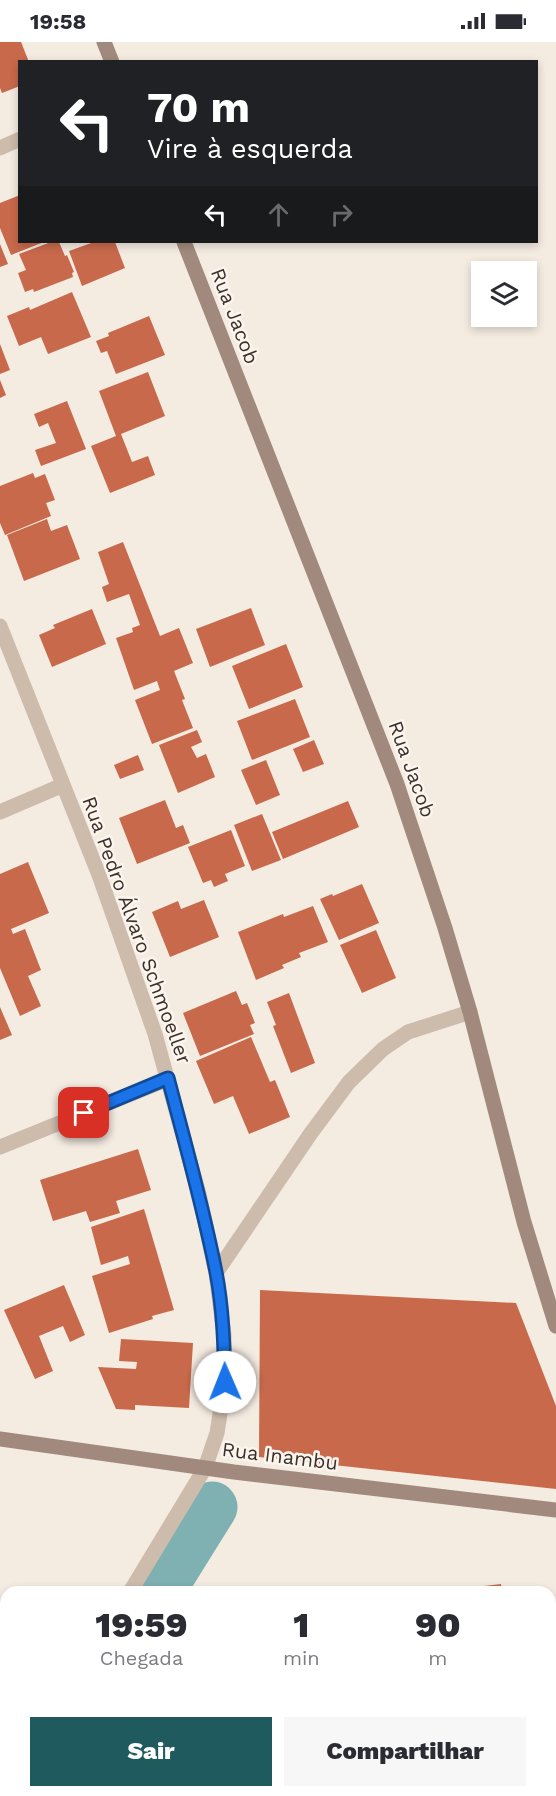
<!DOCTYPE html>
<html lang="pt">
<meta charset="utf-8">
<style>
body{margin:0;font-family:"Work Sans",sans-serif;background:#f7f7f7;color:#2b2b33;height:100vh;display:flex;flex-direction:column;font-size:22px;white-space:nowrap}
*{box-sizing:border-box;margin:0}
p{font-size:20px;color:#7c7c81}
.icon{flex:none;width:33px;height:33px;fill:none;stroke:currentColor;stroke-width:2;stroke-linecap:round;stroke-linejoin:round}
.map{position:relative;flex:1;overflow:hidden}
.sheet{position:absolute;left:0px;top:1544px;width:556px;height:212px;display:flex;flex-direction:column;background:#fff;border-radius:18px 18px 0 0;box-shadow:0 3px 9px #0003}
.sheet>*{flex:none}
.hud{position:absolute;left:18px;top:18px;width:520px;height:183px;border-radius:0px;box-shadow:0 3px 9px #0003;background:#202124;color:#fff;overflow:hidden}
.fabs{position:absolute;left:471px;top:219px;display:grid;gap:12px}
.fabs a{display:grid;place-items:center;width:66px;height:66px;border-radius:0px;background:#fff;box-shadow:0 3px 9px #0003;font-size:30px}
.pin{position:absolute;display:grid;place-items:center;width:51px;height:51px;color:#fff;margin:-26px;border-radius:12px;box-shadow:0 3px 9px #0006}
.me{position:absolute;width:66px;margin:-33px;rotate:359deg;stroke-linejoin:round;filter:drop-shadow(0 0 4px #0008)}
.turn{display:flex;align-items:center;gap:21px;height:126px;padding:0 30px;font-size:27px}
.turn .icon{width:78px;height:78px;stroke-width:2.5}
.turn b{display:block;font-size:42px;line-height:51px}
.lanes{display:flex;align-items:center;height:57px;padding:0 30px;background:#0003;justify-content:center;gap:30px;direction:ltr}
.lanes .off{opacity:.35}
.eta{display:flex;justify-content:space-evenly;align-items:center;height:102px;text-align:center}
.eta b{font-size:36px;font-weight:800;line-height:42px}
.action{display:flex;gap:12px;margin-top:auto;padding:12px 30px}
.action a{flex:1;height:69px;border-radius:0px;background:#1f5a5e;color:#fff;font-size:24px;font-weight:800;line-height:69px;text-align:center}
.action a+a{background:#f7f7f7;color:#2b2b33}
.status{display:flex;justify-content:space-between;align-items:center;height:42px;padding:0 30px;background:#fff;direction:ltr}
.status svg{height:16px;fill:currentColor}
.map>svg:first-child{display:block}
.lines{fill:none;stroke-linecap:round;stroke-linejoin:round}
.river{stroke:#7fb0b2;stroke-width:51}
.building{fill:#c8694b}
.street{stroke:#cdbbac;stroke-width:15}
.secondary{stroke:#a18a7d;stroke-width:15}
.route-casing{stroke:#114b97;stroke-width:15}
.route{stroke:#1a73e8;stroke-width:10}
.labels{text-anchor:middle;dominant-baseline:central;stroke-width:5;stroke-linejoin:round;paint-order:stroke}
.street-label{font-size:20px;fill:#3b302b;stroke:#fbf5ee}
</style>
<div class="status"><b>19:58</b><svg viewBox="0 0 49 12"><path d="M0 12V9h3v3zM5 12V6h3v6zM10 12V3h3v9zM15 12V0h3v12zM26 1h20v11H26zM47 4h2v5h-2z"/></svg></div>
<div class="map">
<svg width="556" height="1754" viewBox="0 0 556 1754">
<rect width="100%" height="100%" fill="#f4ebe1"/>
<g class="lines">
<!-- river -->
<path class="river" d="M159,1550L212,1465
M56,1754L58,1749"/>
</g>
<!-- building -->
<path class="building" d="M0,0H21L29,20H20V44L2,51L0,46Z
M20,153V200H44L11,213L0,186V161Z
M51,200H59L65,214L67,213L74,230L72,231L73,235L34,250L33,247L25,250L18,231L26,228L19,212Z
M94,200H115L125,226L82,244L69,209Z
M0,202L8,222L0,225Z
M72,250L91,295L48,312L41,295L19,304L7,274L29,265L30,268Z
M149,274L165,313L116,332L107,309L101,311L96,299L109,294L108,291Z
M0,302L10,328L0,332Z
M148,330L165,374L121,392L132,420L148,414L155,433L110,451L91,404L116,394L99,349Z
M0,338L6,353L0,356Z
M67,359L86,407L41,424L35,408L56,401L48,381L39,385L34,372Z
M33,431L35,436L45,432L55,458L46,461L51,474L5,493L0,481V444Z
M47,477L51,489L67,483L80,517L24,539L7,493Z
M123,500L160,594L179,586L193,621L174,629L185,657L182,658L193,686L152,702L135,658L160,648L157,639L134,648L116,596L133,590L132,586L140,583L129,552L107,560L102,545L109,542L98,510Z
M251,566L265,603L210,625L196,587Z
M92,567L106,602L52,625L39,593L55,586L53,583Z
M286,602L303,645L249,667L232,624Z
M295,657L310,695L252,718L237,679Z
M197,688L202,700L191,705L197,716L206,712L215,735L178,751L159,703Z
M314,698L324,722L303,730L293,707Z
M138,713L144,728L120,737L114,723Z
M266,718L280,753L256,763L241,728Z
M165,758L176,786L183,783L190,801L137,822L119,776Z
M348,759L359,785L283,817L272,790Z
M262,772L281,818L252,829L234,783Z
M231,788L245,824L225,832L228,839L214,845L211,838L203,841L188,805Z
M28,820L49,871L11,887L13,892L25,887L41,928L28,934L41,964L20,974L0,926V832Z
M362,842L379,881L339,898L320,857L332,852L333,854Z
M204,858L219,895L170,915L152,870L178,859L181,867Z
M313,864L328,900L299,911L301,915L282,923L284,926L256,938L238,890L283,872L284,875Z
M376,888L396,936L362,951L340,903Z
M236,949L242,963L247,961L255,981L250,983L254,992L200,1014L183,971Z
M289,951L315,1021L291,1031L273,984L276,983L267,960Z
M0,965L12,993L0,998Z
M251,995L270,1040L275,1038L290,1075L249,1092L233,1054L214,1062L196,1019Z
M138,1107L151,1148L116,1159L120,1171L90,1180L86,1169L53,1179L40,1138Z
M144,1167L174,1268L152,1274L153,1277L109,1291L92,1234L130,1222L128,1214L101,1223L91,1185Z
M64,1243L85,1293L70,1300L63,1284L39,1294L53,1329L35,1337L4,1268Z
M260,1248L516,1261L556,1364V1447L259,1415Z
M121,1297L193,1301L189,1366L135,1363V1368L116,1367L98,1325L136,1327L137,1320L119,1319Z
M501,1542L502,1550H450V1548Z
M556,1608V1688H550V1609Z"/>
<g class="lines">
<!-- street -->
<path class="street" d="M0,106L20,97
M0,584L99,833L155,992L199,1152L216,1231L224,1293L225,1340L217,1391L205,1426L130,1550
M0,770L63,743
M0,1105L168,1037
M216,1231L311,1091L349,1040L383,1007L408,990L470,970
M23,1754L25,1749"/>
<!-- secondary -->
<path class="secondary" d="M104,0L112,20
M184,200L397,742L445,886L470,970L524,1180L556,1284
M0,1397L234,1430L556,1468"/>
</g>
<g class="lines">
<defs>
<path id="route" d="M84,1071L168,1036C185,1101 203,1164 216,1230C223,1266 224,1303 225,1340"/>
</defs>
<!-- route casing -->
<use href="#route" class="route-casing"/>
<!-- route -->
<use href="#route" class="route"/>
</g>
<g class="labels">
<!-- street labels -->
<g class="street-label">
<text transform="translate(235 274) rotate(69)">Rua Jacob</text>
<text transform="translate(412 727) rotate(70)">Rua Jacob</text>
<text transform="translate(137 888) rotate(70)">Rua Pedro Álvaro Schmoeller</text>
<text transform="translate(280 1414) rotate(7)">Rua Inambu</text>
</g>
</g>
</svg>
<div class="fabs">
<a><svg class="icon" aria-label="layers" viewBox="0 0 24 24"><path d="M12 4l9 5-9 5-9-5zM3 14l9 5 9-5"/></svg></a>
</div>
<div class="pin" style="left:84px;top:1071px;background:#d93025"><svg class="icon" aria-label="arrive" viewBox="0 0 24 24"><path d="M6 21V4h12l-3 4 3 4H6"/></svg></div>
<svg class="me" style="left:225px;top:1340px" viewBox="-20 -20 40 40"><circle r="19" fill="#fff"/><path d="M0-13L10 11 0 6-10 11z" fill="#1a73e8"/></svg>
<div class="hud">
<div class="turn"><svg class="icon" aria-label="left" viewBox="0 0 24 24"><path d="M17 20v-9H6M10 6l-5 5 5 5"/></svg><div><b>70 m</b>Vire à esquerda</div></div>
<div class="lanes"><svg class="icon" aria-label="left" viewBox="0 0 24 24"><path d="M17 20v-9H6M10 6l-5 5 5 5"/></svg><svg class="icon off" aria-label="ahead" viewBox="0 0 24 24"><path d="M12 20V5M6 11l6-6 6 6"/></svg><svg class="icon off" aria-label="right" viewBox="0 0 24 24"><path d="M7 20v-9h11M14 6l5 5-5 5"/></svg></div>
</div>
<section class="sheet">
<div class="eta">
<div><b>19:59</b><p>Chegada</p></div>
<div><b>1</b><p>min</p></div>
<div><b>90</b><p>m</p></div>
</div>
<div class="action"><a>Sair</a><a>Compartilhar</a></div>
</section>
</div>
